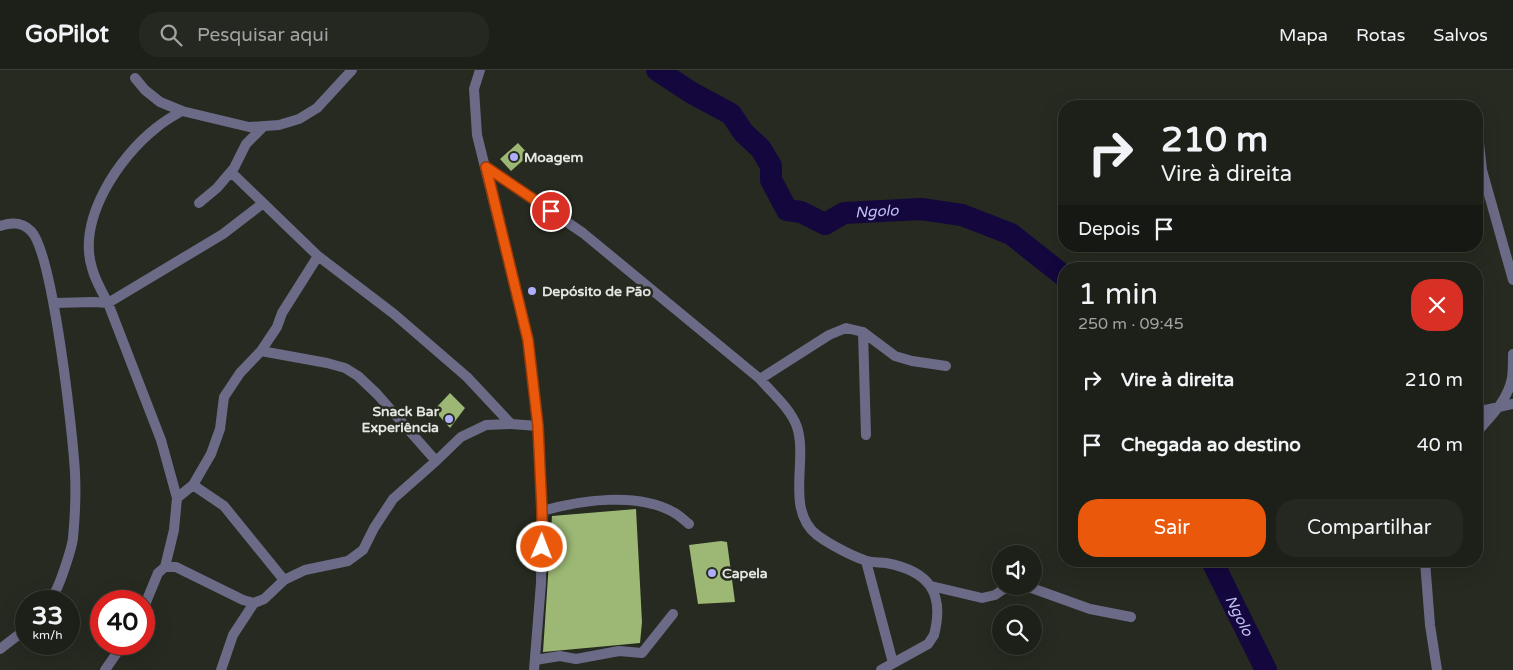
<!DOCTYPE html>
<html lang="pt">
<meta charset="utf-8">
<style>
body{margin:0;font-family:"Varela Round",sans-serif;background:#252821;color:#f1f3f6;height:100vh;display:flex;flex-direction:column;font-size:19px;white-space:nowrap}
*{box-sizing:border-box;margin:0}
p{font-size:16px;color:#a0a3a2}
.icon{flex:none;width:28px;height:28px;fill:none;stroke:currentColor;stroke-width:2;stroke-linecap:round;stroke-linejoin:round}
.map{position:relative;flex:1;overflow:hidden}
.drawer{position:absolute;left:1058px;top:192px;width:425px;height:305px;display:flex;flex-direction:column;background:#1c2018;border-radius:20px;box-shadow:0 5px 20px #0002,0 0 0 1px #3a3e37}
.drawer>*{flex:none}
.hud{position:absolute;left:1058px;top:30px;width:425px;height:152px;border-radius:20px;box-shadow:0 5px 20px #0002,0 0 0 1px #3a3e37;background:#1c2018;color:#f1f3f6;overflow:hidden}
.controls{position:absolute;left:992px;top:475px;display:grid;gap:10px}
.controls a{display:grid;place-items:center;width:50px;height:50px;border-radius:50%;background:#1c2018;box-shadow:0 5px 20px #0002,0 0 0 1px #3a3e37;font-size:25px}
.speed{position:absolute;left:15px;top:520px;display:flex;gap:10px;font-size:25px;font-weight:700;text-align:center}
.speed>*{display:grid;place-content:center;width:65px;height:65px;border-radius:50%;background:#1c2018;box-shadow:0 5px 20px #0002,0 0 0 1px #3a3e37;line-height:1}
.speed small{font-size:12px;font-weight:400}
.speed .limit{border:8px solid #d22;background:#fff;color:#111}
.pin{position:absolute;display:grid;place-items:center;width:42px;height:42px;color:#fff;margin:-21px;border:2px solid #fff;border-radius:50%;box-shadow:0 1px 5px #0007}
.me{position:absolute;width:55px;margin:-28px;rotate:1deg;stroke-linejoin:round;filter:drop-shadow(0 0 4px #0008)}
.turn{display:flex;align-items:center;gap:18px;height:105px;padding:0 20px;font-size:22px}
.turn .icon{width:65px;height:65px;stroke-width:2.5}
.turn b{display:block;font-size:35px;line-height:42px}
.then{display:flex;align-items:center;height:48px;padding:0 20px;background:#0003;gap:10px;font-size:19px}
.round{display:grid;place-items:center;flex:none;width:52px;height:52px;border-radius:20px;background:#252821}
.head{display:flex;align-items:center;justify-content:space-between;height:85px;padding:0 20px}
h1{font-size:30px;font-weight:600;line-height:38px}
.action{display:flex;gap:10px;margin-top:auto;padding:10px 20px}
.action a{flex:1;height:58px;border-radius:20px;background:#ea580c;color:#fff;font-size:20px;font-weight:600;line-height:58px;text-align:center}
.action a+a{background:#252821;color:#f1f3f6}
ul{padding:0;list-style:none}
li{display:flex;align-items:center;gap:15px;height:65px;padding:0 20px}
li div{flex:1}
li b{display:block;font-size:19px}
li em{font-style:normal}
header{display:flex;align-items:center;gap:30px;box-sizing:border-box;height:70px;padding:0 25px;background:#1c2018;border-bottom:1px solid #3a3e37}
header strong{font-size:24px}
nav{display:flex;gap:28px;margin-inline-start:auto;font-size:18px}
.search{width:350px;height:45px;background:#252821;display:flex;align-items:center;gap:12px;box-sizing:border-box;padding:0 18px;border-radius:20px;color:#a0a3a2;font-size:19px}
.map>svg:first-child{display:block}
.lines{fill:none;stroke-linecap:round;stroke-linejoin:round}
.river{stroke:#14073e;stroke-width:22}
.building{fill:#9cb874}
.minor{stroke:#6b6b87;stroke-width:10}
.tertiary{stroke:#6b6b87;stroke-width:10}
.route-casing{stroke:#983908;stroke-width:12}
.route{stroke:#ea580c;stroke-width:9}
.poi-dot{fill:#afaefa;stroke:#262a20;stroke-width:2}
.labels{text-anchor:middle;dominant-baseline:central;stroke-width:5;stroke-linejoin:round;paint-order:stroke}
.poi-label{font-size:14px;font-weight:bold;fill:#e4e7e1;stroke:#262a20;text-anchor:start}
.water-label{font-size:15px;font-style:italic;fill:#c0c0f6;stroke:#262a20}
</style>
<header>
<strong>GoPilot</strong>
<div class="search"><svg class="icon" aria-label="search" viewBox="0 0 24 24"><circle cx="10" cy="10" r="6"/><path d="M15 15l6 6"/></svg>Pesquisar aqui</div>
<nav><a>Mapa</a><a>Rotas</a><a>Salvos</a></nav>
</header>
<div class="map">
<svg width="1513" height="600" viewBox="0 0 1513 600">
<rect width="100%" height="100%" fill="#262a20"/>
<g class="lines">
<!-- river -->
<g class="river">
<path id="s1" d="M657,0L692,23L731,44L743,62L761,79L771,96V110L787,140L801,142L825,154L844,143L921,139L962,145L1011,164L1064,206"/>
<path id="s2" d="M1212,491L1266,600"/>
</g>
</g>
<!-- building -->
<path class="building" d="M518,73L529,85L511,101L500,89Z
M450,323L465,338L450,358L434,340Z
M636,439L642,552L640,573L543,582L552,446Z
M721,471L727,472L735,532L698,534L689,475Z"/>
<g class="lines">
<!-- minor -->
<path class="minor" d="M135,8L145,20L160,32L182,41L249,57L279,55L299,49L317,38L352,0
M1476,47L1482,100L1513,210
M486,97L583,163L760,309C772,323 791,339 797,357C808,390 785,440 817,465C829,474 850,485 864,490C871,493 879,492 886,493C929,501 945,523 934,565
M231,102L318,186L394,244L467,307L511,354
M199,133L217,118L234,98L246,74L264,56
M0,156C12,152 22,152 31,161C53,183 73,365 75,403C76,424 75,447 73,468C72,478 60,514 55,522C53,525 51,528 48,531
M54,233L94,232L108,233L223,164L262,134
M108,233L161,370L177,428
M863,262L866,365
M261,281L327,293L345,298L358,306L377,324L436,391
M760,309L829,265L846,258L863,262L895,286L912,291L946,296
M1476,342L1513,334
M1476,363C1491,346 1508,330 1512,308C1513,300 1513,292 1513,284
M193,415L224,436L284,510
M542,441C580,430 637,422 673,442C679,445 684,450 689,454
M866,491L893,593
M1425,491L1430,555L1437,600
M165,497L174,460L177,428L193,415L211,384L220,359L224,327L240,303L261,281L277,257L282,243L318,186
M931,516L982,528L995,525L1008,516
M1026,516L1090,539L1131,547
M144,537L158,503L165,497H176L243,530L254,533L264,529L284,510L305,500L348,491L363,480L374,458L393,429L436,391L461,367L486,355L511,354L538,356
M0,579L26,559
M535,590L560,586L576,589L619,581L642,583L673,544
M105,600L123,574
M221,600L233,565L254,533"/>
<!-- tertiary -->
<path class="tertiary" d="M480,0L474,19L477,65L528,270L538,356L542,441L541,513L534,600
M108,233C102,222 95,210 92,198C77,149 119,87 156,58C164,51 173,46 182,41
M881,600L928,574L934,565"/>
</g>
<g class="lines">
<defs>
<path id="route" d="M542,477V441L538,356L528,270L486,97L551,141"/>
</defs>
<!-- route casing -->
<use href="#route" class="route-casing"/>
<!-- route -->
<use href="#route" class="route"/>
</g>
<!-- markers -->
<g class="poi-dot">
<circle cx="514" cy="87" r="5"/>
<circle cx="532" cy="221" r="5"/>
<circle cx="449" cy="349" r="5"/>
<circle cx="712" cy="503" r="5"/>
</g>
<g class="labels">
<!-- poi labels -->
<g class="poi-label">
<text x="524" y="87">Moagem</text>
<text x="542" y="221">Depósito de Pão</text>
<text x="439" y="341" text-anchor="end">Snack Bar<tspan x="439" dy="16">Experiência</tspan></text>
<text x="722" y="503">Capela</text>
</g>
<!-- water labels -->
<g class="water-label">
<text stroke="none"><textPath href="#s1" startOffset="296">Ngolo</textPath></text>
<text stroke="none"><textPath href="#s2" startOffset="61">Ngolo</textPath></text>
</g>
</g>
</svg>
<div class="controls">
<a><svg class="icon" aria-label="sound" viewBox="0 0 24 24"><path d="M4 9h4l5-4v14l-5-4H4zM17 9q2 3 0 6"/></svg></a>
<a><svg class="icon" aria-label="search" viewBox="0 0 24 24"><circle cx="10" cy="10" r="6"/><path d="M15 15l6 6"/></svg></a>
</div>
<div class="speed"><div>33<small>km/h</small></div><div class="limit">40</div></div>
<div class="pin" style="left:551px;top:141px;background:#d93025"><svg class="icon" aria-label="arrive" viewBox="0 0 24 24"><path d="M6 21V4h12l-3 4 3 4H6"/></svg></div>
<svg class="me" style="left:542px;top:477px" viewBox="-20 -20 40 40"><circle r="17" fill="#ea580c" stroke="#fff" stroke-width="3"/><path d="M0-11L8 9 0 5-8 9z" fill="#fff"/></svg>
<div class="hud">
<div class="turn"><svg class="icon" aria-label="right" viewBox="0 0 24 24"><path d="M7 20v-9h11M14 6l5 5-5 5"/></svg><div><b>210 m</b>Vire à direita</div></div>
<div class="then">Depois<svg class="icon" aria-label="arrive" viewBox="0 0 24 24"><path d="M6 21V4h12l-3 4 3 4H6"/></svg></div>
</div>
<section class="drawer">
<div class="head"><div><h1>1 min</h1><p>250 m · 09:45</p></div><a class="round" style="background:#d93025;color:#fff"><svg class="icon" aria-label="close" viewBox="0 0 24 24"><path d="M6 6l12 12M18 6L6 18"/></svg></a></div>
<ul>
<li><svg class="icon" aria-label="right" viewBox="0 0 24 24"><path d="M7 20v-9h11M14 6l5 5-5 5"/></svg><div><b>Vire à direita</b></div><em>210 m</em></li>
<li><svg class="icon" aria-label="arrive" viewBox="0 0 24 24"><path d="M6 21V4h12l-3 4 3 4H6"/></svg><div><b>Chegada ao destino</b></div><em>40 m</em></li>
</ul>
<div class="action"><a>Sair</a><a>Compartilhar</a></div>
</section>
</div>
